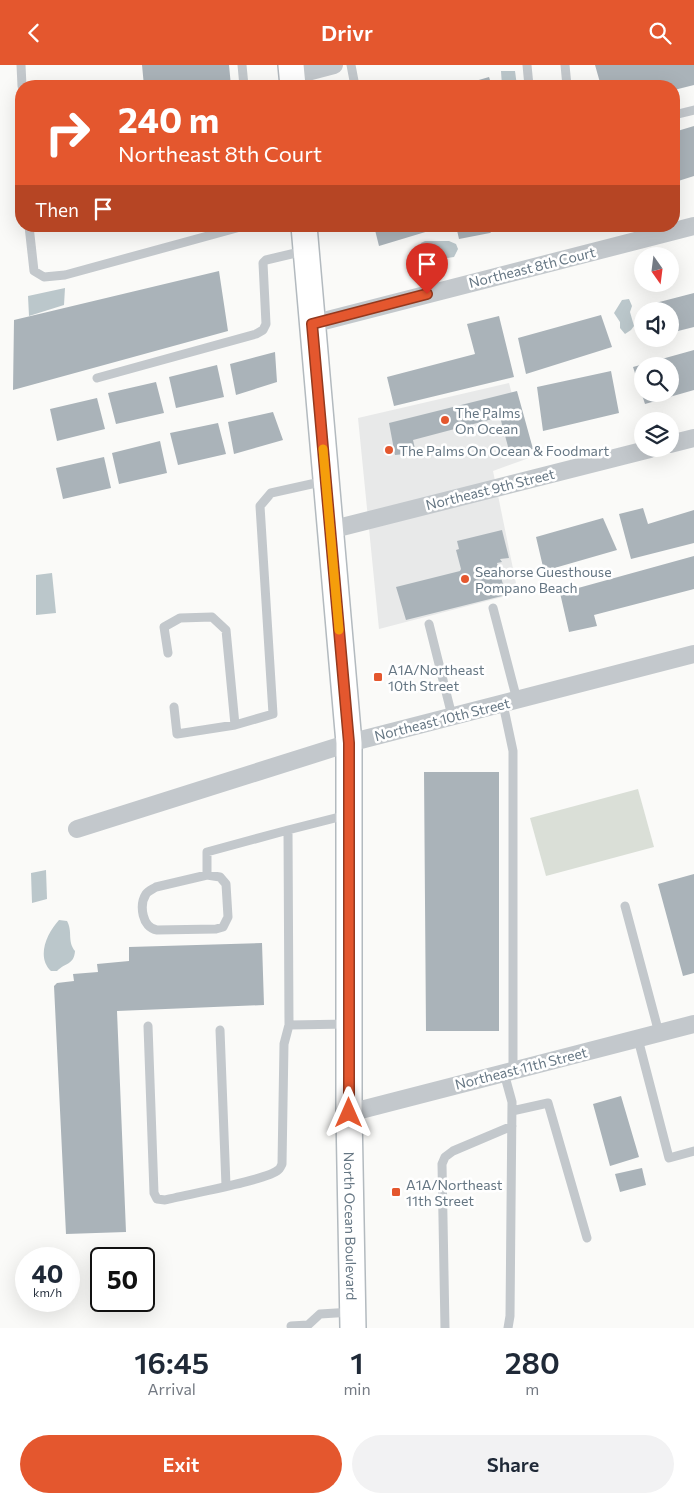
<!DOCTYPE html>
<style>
body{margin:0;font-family:Commissioner,sans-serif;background:#f2f2f3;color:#1f2937;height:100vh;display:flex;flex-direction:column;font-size:19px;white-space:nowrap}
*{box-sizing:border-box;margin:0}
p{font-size:16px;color:#747a83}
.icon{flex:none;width:28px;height:28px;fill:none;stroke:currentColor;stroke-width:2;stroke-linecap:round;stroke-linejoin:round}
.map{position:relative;height:1263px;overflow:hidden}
.panel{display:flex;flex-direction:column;background:#fff;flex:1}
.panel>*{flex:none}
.hud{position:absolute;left:15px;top:15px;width:665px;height:152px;border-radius:20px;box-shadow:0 5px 20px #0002;background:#e4572e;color:#fff;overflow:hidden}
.needle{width:32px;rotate:166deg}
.controls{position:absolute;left:634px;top:182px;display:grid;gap:10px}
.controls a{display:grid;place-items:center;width:45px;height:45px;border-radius:50%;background:#fff;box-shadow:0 5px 20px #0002;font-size:25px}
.speed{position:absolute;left:15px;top:1182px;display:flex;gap:10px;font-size:25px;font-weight:700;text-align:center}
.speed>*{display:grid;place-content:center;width:65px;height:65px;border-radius:50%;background:#fff;box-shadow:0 5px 20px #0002;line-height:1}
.speed small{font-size:12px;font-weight:400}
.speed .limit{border:2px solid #111;border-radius:8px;background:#fff;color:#111}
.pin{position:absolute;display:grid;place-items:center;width:42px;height:42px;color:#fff;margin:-51px -21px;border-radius:50% 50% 50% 0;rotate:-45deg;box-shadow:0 0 5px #0007}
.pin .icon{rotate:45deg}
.me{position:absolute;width:55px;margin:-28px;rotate:0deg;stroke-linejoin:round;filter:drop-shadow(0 0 4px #0008)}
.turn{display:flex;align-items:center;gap:18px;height:105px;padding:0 20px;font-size:22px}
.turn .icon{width:65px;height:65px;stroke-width:2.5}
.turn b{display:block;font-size:35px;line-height:42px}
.then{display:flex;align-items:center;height:48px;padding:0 20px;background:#0003;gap:10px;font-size:19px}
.eta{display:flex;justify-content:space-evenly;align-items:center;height:85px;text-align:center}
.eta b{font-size:30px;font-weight:600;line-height:35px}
.cta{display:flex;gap:10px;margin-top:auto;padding:10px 20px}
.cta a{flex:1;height:58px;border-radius:30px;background:#e4572e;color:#fff;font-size:20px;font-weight:600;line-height:58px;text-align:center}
.cta a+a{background:#f2f2f3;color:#1f2937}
header{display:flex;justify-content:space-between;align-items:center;height:65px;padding:0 20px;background:#e4572e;color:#fff;font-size:22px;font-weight:600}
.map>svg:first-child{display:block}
.built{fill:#e8e9e9}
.green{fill:#dadfd7}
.water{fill:#bbc7cb}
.building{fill:#aab3b9;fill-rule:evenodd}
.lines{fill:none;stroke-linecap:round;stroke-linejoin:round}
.secondary-casing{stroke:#b3babf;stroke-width:28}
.lane{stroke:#c3c8cc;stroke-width:9}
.street{stroke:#c3c8cc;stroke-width:18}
.secondary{stroke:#fff;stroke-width:25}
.route-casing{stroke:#94391e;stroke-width:12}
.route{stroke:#e4572e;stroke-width:9}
.slow{stroke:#f59e0b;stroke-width:9}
.poi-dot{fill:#e4572e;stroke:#fff;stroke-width:2}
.labels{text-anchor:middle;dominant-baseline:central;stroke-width:5;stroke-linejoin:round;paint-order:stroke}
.street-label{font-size:14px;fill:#657683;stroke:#fff}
.poi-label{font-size:14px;fill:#657683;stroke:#fff;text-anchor:start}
</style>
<header><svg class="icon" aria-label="back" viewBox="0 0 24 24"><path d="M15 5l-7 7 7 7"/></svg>Drivr<svg class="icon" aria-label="search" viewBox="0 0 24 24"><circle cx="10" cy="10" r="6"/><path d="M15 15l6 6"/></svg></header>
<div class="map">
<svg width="694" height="1263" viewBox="0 0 694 1263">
<rect width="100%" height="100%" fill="#fafaf8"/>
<!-- built -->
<path class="built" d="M509,318L529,393L493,406L518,528L379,564L358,353Z"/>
<!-- green -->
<path class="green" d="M638,724L654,782L546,811L530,753Z"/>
<!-- water -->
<path class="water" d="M501,6H515L517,21H502Z
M425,176H449L456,179L458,184L454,192L427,196L422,193L417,185L421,178Z
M65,223L64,240L29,251L28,231Z
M629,234L632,241L630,247L634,261L631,265L625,269L620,263V257L614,248L622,235Z
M52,508L56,548L36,550V510Z
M46,805L47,834L32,838L31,808Z
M59,855L67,856C73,867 67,876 75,886C74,900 66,897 57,906H51C36,892 47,868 59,855Z"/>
<!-- building -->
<path class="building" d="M142,0H229L231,21H144Z
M595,0H694V20L674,25V21H601Z
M489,12L492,21H458Z
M694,61V111L675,117L674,67Z
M374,161H442V162L379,181Z
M456,161H498L490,168L459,174Z
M219,206L228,266L13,325L14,255Z
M694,228V262L670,268V246H645L644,241Z
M601,250L612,282L526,309L518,273Z
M499,251L514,312L394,341L387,312L475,289L467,259Z
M694,285V325L645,339L633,302ZM642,301H670V329H642Z
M275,287L277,317L236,330L230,299Z
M217,300L224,332L176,343L169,312Z
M611,306L619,348L543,366L537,322Z
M156,317L164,348L116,359L108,328Z
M517,326L533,384L510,389L500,352L413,375L416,388L395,390L389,358Z
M97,333L105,364L57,376L50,344Z
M273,347L283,375L234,389L228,357Z
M218,358L226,389L178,400L170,368Z
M160,376L167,408L119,419L112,388Z
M104,392L111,423L63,434L56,403Z
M643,443L648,459L694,445V478L631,494L619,449Z
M603,453L617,485L544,506L536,472Z
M502,465L509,493L500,494L502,497L497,498L506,530L406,555L396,522L460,506L461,504L456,485L459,484L457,476Z
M694,491V524L594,550L597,561L569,567L560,528Z
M424,707H499V966H426Z
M694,809V908L683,911L658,819Z
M262,878L264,940L117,946L126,1167L66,1169L54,921L57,918L74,916L73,909L98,907L97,899L129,896V882Z
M621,1031L639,1092L610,1101L593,1039Z
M642,1103L646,1120L620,1127L615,1109Z"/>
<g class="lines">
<defs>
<g id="secondary">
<path d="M291,0L293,21"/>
<path id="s1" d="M304,161L349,678V1048L353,1263"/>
</g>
</defs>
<!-- secondary casing -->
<use href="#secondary" class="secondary-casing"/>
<!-- lane -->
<path class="lane" d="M21,0L22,21
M242,0L244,21
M351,0L355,21
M527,0L529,21
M565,0L567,21
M674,50L694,45
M29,161L34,206L44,212L65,210L244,161
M97,313L256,269L263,265L266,259L263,198L266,195L304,186
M493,543L517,635
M429,559L452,651
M168,588L164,562L180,553L212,552L226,565L235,660
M503,639L513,686V1005
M174,642L177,669L235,660L273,649L260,441L271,428L325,416
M288,765L347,750
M207,810L220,812L226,819L228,852L223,862L216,864L157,865C142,863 139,840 146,829C148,826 153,824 156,822Z
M625,841L659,968
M289,960L349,959
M148,961L154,1128L157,1134L165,1135C184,1130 268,1115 278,1105C280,1104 281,1101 282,1099L284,979L289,960L288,765L207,787V810
M220,965L226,1121
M638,974L669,1093L694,1086
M504,1008L512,1037L510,1251L508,1263
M512,1046L548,1038L587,1173
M291,1261L308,1260L320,1249L352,1247
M445,1263L442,1099L445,1092L453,1086L512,1061"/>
<!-- street -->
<path class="street" d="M292,11L334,0
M312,259L694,161
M670,379L694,373
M330,465L650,384
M77,764L349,678L694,589
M349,1048L694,959"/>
<!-- secondary -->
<use href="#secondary" class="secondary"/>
</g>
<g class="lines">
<defs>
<path id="route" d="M349,1048V678L312,259L427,229"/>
</defs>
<!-- route casing -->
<use href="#route" class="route-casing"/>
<!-- route -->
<use href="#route" class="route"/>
<!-- slow -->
<path class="slow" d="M323,384L339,565"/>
</g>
<!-- markers -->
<g class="poi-dot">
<circle cx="445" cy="355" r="5"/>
<circle cx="389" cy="385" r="5"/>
<circle cx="465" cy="514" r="5"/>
<rect x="373" y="607" width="10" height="10" rx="2.5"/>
<rect x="391" y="1122" width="10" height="10" rx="2.5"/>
</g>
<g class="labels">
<!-- street labels -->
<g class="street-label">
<text transform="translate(532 202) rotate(-14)">Northeast 8th Court</text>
<text transform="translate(490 424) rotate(-14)">Northeast 9th Street</text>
<text transform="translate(442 654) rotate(-14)">Northeast 10th Street</text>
<text transform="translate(521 1003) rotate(-14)">Northeast 11th Street</text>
<text stroke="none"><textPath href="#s1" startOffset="1002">North Ocean Boulevard</textPath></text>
</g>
<!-- poi labels -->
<g class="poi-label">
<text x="455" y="347">The Palms<tspan x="455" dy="16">On Ocean</tspan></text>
<text x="399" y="385">The Palms On Ocean &amp; Foodmart</text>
<text x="475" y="506">Seahorse Guesthouse<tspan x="475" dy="16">Pompano Beach</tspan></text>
<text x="388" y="604">A1A/Northeast<tspan x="388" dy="16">10th Street</tspan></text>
<text x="406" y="1119">A1A/Northeast<tspan x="406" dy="16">11th Street</tspan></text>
</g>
</g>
</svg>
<div class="controls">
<a><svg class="needle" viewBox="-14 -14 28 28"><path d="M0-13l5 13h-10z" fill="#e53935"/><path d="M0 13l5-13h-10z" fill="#747a83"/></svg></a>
<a><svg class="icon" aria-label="sound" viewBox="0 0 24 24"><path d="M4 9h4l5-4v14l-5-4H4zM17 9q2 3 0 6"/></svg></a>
<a><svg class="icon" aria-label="search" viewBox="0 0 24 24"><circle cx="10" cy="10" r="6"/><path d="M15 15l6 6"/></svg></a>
<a><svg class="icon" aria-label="layers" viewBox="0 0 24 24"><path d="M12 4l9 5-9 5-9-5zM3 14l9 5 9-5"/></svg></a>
</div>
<div class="speed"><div>40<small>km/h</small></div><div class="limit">50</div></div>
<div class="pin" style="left:427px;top:229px;background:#d93025"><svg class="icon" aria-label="arrive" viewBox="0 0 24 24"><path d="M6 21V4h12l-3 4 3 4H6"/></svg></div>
<svg class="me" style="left:349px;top:1048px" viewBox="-20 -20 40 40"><path d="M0-17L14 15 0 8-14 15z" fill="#e4572e" stroke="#fff" stroke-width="4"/></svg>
<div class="hud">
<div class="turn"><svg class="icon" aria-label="right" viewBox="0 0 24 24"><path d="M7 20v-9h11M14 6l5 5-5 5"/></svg><div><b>240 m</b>Northeast 8th Court</div></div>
<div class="then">Then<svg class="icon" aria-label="arrive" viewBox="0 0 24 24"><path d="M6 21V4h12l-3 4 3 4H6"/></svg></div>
</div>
</div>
<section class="panel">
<div class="eta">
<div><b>16:45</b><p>Arrival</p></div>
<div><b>1</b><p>min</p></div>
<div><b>280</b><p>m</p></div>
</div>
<div class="cta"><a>Exit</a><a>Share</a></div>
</section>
